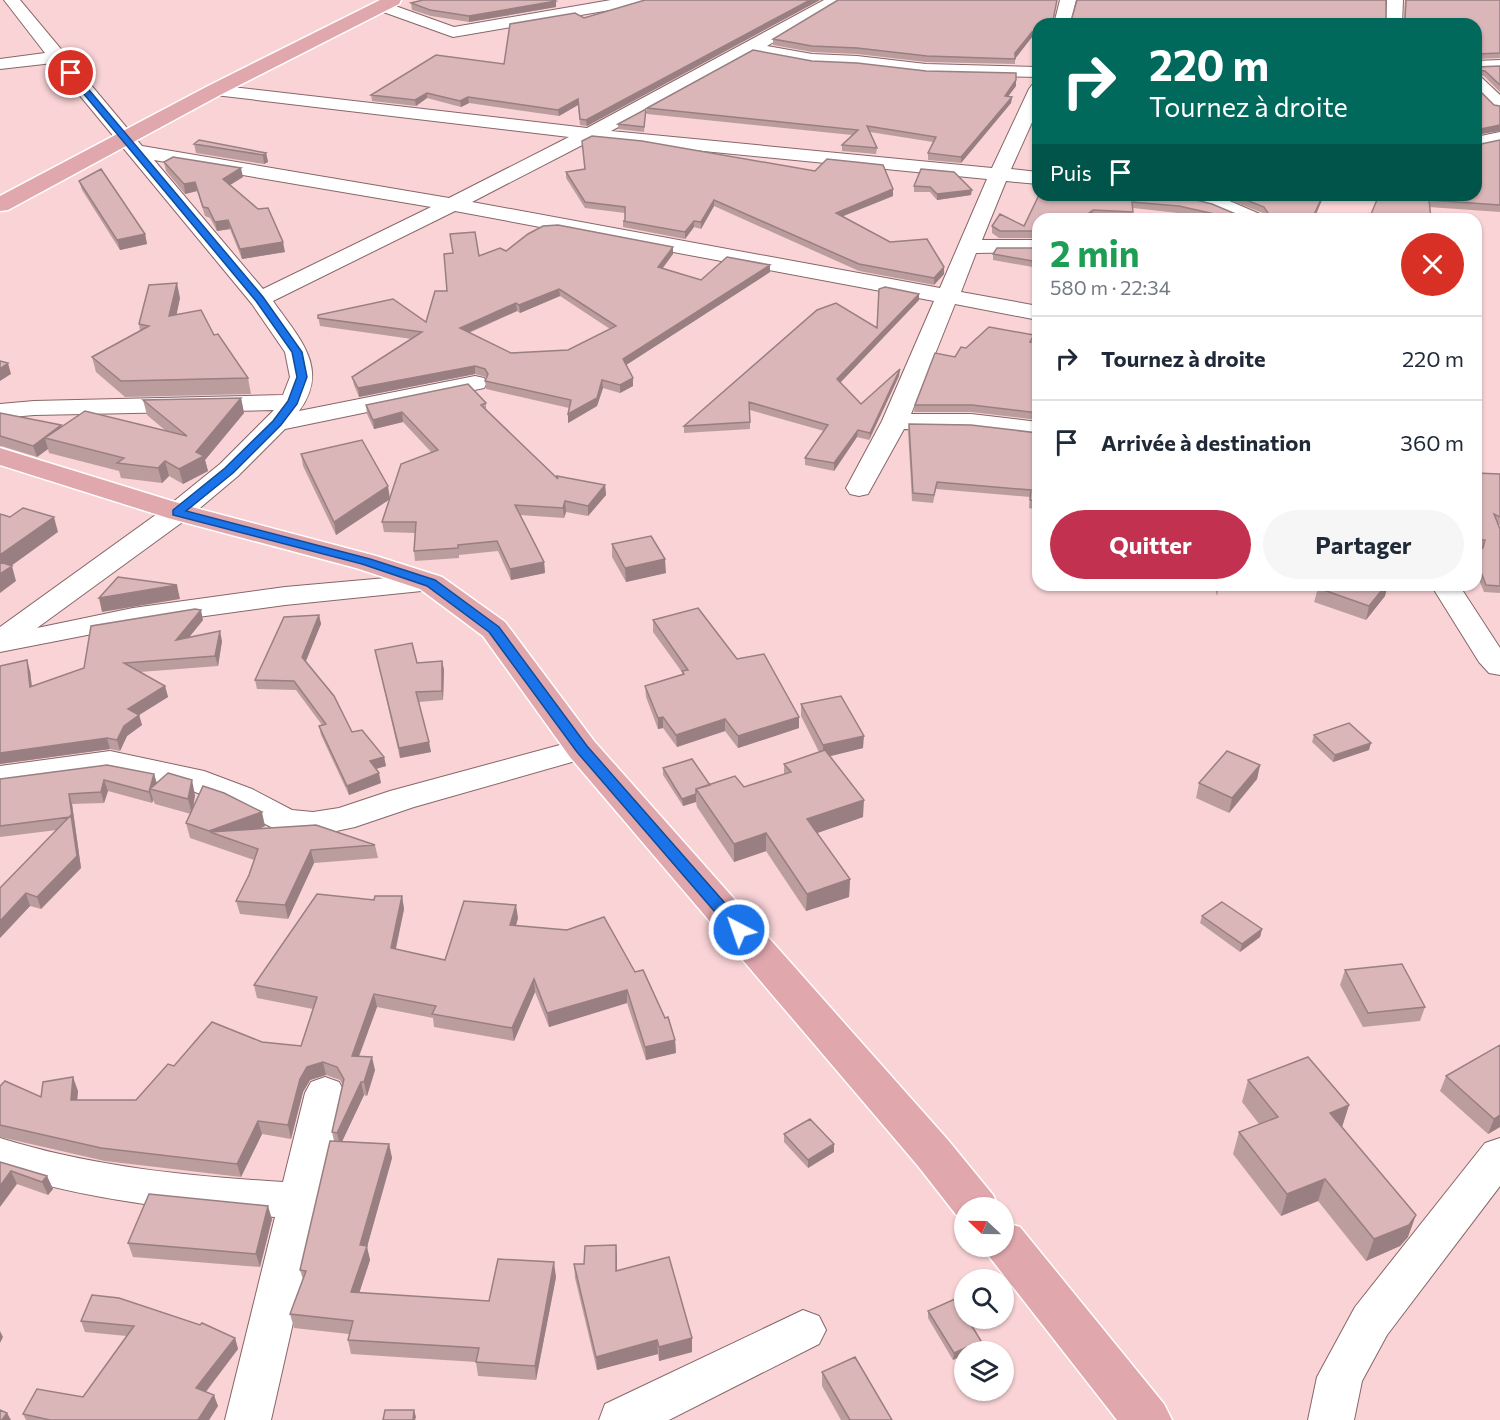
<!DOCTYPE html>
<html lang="fr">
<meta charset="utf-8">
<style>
body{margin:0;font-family:Commissioner,sans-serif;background:#f6f6f7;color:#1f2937;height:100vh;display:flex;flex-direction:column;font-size:22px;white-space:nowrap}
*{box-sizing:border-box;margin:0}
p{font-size:20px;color:#747a83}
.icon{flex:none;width:33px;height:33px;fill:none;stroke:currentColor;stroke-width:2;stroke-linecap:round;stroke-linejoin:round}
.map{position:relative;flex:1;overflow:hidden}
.panel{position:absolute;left:1032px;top:213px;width:450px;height:378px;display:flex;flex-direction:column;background:#fff;border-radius:18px;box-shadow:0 2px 4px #0004}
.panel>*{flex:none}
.top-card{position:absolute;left:1032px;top:18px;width:450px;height:183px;border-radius:18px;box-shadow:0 2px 4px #0004;background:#00695c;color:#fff;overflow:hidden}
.needle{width:39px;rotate:292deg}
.buttons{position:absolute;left:954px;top:1197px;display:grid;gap:12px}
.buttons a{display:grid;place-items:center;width:60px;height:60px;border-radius:50%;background:#fff;box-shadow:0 2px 4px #0004;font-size:30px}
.pin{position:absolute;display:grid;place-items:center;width:51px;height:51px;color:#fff;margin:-26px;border:3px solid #fff;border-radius:50%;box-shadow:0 2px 6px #0007}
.me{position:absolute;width:66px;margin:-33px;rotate:319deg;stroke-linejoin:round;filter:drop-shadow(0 0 4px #0008)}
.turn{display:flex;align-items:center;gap:21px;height:126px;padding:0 18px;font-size:27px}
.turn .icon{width:78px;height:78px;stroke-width:2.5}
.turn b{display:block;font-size:42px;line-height:51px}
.then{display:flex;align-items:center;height:57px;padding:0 18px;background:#0003;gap:12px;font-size:22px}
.round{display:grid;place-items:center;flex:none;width:63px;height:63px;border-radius:32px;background:#f6f6f7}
.head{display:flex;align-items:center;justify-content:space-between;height:102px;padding:0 18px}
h1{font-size:36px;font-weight:700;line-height:45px;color:#1e9e55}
.primary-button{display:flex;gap:12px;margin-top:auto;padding:12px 18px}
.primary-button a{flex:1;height:69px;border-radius:36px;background:#c2314f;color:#fff;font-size:24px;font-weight:700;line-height:69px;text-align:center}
.primary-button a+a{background:#f6f6f7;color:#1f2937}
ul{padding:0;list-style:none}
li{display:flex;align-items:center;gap:18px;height:84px;padding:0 18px;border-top:2px solid #e0e1e3}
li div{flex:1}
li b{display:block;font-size:22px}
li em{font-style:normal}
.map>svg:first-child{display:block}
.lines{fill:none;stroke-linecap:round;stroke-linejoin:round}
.minor-casing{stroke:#876668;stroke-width:2}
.major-casing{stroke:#fff;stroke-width:3}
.minor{fill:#fff;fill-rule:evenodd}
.major{fill:#e0a7ad;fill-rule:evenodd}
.wall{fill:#bc9d9e;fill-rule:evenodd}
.shaded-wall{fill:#997f81}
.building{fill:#dbb6b8;stroke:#997f81;stroke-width:1.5;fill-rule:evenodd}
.route{fill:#1a73e8;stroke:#114b97;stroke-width:1.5}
</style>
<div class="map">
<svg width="1500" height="1420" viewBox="0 0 1500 1420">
<rect width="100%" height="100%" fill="#f9d3d6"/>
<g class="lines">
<defs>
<path id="minor" d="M4,0H20L142,146L449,198L569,137L215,95L209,94L206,90L209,86L215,85L587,128L824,0H844L767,46L812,54L857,56L926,64L1038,67V77L926,74L857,66L812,64L753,53L611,131L992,168L1029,89L1032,85L1038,84V109L1011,169L1038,172V184L1006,181L982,240H1038V252L976,253L961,292L1038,306V320L955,304L911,414H971L1038,422V438L971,430L904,429L868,494L859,496L850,494L846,488L882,421L934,301L455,211L273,301C298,337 331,368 299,411L475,376L484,378L487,383L484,388L285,429L238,476L188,518L37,628L133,608L285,587L431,574L441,577L445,583L441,589L285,605L133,626L0,652V627L168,506L220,464L274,410L34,415L0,418V404L34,401L283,395L290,377L285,352L252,304L53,63L0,69V59L45,53ZM592,140L987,179L940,288L472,202ZM154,160L431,207L263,289Z
M611,0H647L639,5L453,37L375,9L373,6L375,3H387L454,27Z
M1060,0H1076L1070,24H1054Z
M1387,0H1403L1402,24H1386Z
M1500,60V70L1476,71V61Z
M1476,77L1482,78L1500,95V110L1494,109L1476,92Z
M1500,132V144L1476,149V137Z
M1172,195H1210L1225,199L1262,215L1265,219H1238L1212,208L1175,199Z
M1431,585H1459L1500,648V675L1489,673L1479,662Z
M582,739L593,742L598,749L593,756L414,807L355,827L313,836L273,828L228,805L185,788L110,773L0,788V766L110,751L204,771L252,789L292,810L313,812L339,808L390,791Z
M325,1077L339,1082L345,1093L271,1420H225L275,1217C181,1210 90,1201 0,1172V1138C93,1167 187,1176 283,1182L305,1093L311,1082Z
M1500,1138V1186L1387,1335L1362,1381L1354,1420H1308L1317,1377L1355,1307L1485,1143Z
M803,1310L819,1316L826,1330L819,1344L669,1420H599L605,1404Z"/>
<path id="major" d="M380,0H401L399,4L222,94L8,210L0,211V196L208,86Z
M0,448L188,506L376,556L442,577L505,622L594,741L948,1140L993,1195L999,1208H964V1222L961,1221L918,1166L570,757L483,636L420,589L356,568L168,518L0,465Z
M1004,1222L1020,1227L1164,1404L1172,1420H1117L988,1255L984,1246H1004Z"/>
</defs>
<!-- minor casing -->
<use href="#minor" class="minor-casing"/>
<!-- major casing -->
<use href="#major" class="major-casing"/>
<!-- minor -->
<use href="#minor" class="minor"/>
<!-- major -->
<use href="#major" class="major"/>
</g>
<!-- wall -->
<path class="wall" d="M645,0H820L587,126L580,125L578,105L559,116L469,103L461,107L427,98L416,106L372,101L371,95L504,64L584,18Z
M1405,0H1500V58L1476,59L1038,24V38L1032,37L1015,58V64L926,62L857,54L812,52L773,45V39L1053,20L1071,21L1404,20Z
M556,1V7L469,22L431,16L412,10L411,3Z
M812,61L1016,86L1008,96L1012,97L1011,103L961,163L928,160V153L933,142L870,132L877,148L876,154L842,151V145L852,135L647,114V108Z
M1500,66V92L1484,76L1476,75V67Z
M646,109L644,132L618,129V124Z
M1500,140V212L1429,207L1369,219L1476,145Z
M194,144L266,153L268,162L264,164L196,153Z
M164,162L243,177L230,185L285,252L242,259L230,229L217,231L210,218L205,216L197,191L185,194L166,171Z
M585,169L893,189V196L843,216L890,242L944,267V274L934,285L859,271L714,206L701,229L694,227L685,239L623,227V221H625V213L585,208L566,178V172Z
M921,169L971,195L937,200L930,192H914V186Z
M79,181L145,234L147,244L120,250L82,190Z
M1039,195H1176L1238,215H1264L1263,213L1216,195H1324L1314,219H1206L1178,213L1133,208L1132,219L1092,217L1038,219V238H999L992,233V226H1024Z
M673,247V254L663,268L701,280L770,272L626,365L633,386L620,393L603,388L597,406L568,423V414L569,408L486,389L485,381L486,377L475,374L359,397L354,385L352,377L412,339L320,326L318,315L426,322L447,291L479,256L506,251ZM560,296L610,329L568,350L511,353L469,333L517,311L520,313Z
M1038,248V268L993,260V254Z
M919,294V300L840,383L861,404L899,376L869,440L857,437L834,471L805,465V458L824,431L750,410V429L684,433V426L877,328Z
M180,298L176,315L214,335L248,378L251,394L125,397L96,372L92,357L140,331L139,324Z
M1033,342L1038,343V420L971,412H914L915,405L955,357L966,348Z
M241,398L244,413L205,460L208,471L183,484L169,476L162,483L121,478L119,471L49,453L48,449L37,457L1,446L0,447V413L61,425L62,426L166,431L147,415L143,400Z
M486,403V410L558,479L605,485L606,495L588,516L566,512L564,518L520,515L544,562L545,573L511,580L498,551L459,555V558L415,561L414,551L415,533L384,532L382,522L390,499L336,535L303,466L301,454L390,498L432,453L403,422L374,429L367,414L366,405Z
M909,424L1038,433V510L1029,508L1030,497L936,489L933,503L912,501L908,431Z
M1476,473L1500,474V525L1498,524L1500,529V593L1484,592L1476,572Z
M612,544L666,573L626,582L612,557Z
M1214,585H1219L1217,596Z
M1318,588L1385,596L1366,620L1314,602Z
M319,615L321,624L305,661L352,732L384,757L386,766L376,769L381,783L349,795L321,735L319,726L322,725L296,690L257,689L255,680Z
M203,620L189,637L222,641L218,666L140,672L165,686L168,697L139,715L142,725L127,736L120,751L110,749L0,764L30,671L32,686L84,668Z
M653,620L737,659L799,717V728L738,748L725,731L677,747L663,728L658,729L646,697L645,686L682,675V672L653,632Z
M375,650L417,663L442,661L444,670L443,700L419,702L431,752L400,758Z
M801,704L863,748L829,756L863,817L817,833L850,879L849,897L806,911L766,851L734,862L697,807L696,802L683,806L663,775V768L710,785L744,787L784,774V764L819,752L801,716Z
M1314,735L1369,750L1333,762L1312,742Z
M1260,765L1257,779L1229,813L1196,798L1199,783Z
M154,774L157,783L195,795L193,809L265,826L259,829L375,845L378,858L314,863L288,919L240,914L236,901L249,875L254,860L190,838L186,823L191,814L155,804L153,800L152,803L108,791L104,803L72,804L81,868L41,909L30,906L0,938L57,830L0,837V779Z
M402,896L404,909L396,949L445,960L518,918L516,926L635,972L675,1040L676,1053L646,1060L627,1003L549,1027L535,992L514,1041L434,1027L433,1018L377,1007L359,1057L375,1070L367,1096L364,1095L342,1141L389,1144L392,1158L367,1247L370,1260L359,1293L489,1301L556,1277L536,1380L478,1376L476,1362L351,1354L348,1340L349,1334L294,1328L290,1314L303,1279L300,1270L334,1141L332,1132L343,1085L340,1080L326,1075L310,1080L303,1092L291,1139L262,1134L241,1177L105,1161L0,1137V1086L41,1097L78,1091L77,1100H136L174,1066L262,1042L301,1046L313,1009L257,998L254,985L374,900Z
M1202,916L1262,929L1260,937L1240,952L1200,923Z
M1345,970L1425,1007L1420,1021L1363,1027L1340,985Z
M1500,1045V1127L1488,1134L1440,1091L1446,1076Z
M1248,1080L1349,1105L1342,1127L1408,1237L1400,1246L1366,1261L1318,1201L1281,1216L1233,1154L1239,1132L1259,1124L1242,1102Z
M784,1134L834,1152L808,1168L784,1142Z
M0,1162L47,1176L53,1189L48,1195L17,1184Z
M272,1219L260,1267L133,1257L128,1243Z
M616,1245L617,1271L692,1338V1352L659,1361L658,1354L597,1370L575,1278L574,1264H584Z
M92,1295L235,1338L238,1349L206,1392L218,1406L209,1420H26L23,1414L83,1397L127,1336L85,1332L81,1321Z
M928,1311L979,1348L953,1360L928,1318Z
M822,1372L892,1420H841L822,1386Z"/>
<!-- shaded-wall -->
<path class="shaded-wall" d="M810,0H820L587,126L586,120Z
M556,1V7L469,22V16Z
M1032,32V37L1015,59V53Z
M1016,80V86L1004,102L1005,96Z
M427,93V98L416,106L415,100Z
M468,97L469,103L461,107L460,101Z
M1012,97L1011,103L961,163V157Z
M578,99V105L559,116L558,110Z
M1500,125V131L1476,135V130Z
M266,153L268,162L264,164L263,155Z
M241,168L243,177L225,188L223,179Z
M195,182L197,191L185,194L184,184Z
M893,189V196L836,219V213Z
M972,190L971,195L937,200V194Z
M1323,195H1324L1314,219H1312Z
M714,200V206L701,229V222Z
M1093,210L1092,217L1089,219H1081Z
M228,220L230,229L217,231L215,222Z
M694,221V227L685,239V232Z
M145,234L147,244L120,250L117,240Z
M283,242L285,252L242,259L240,249Z
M673,247V254L658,274V267Z
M770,265V272L623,367V359Z
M944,267V274L934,285V278Z
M177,283L180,298L173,331L169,316Z
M559,289L560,296L520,313L519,305Z
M919,294V300L837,386V379Z
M516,303L517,311L460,336V328Z
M8,363L11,374L0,381V369Z
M475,366V374L359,397L358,388Z
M900,369L899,376L869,440L870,433Z
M633,378V386L620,393V385Z
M602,380L603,388L597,406L568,423V414Z
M241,398L244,413L205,460L208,471L183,484L179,469L196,452Z
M402,412L403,422L374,429L373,420Z
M61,425L64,436L45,438L48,449L37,457L33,446Z
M858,430L857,437L834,471V463Z
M165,461L169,476L162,483L158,468Z
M605,485L606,495L588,516V506Z
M388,486L390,499L336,535L334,522Z
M565,501L566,512L564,518L563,508Z
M54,517L58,532L0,574V555Z
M665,559L666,573L626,582L625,568Z
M544,562L545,573L511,580L510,569Z
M12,566L16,581L0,593V574Z
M177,585L180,599L102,612L99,598Z
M1386,585H1388L1385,596L1366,620L1369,606Z
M201,610L203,620L179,650L176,640Z
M319,615L321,624L304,666L302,657Z
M220,631L222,641L218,666L215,656Z
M27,660L30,671L33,698L30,687Z
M442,661L444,670L443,700L442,691Z
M165,686L168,697L139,715L142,725L127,736L120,751L117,740L128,709Z
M663,717V728L658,729V718Z
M799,717V728L738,748V736Z
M725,719V731L677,747L676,735Z
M864,736L863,748L823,758V745Z
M107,738L110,749L0,764V753Z
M429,742L431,752L400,758L399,748Z
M1371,743L1369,750L1333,762L1335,755Z
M384,757L386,766L372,770L370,761Z
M1260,765L1257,779L1229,813L1232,798Z
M379,773L381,783L349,795L347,786Z
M154,774L157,785L150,789L153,800L152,803L149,792Z
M104,780L108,791L104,803L101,792Z
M192,780L195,795L192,814L188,799Z
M69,794L72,804L81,868L41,909L37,897L77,856Z
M696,794V802L683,806L682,799Z
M864,800L863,817L806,837L807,819Z
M262,812L265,826L230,840L210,832L209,831Z
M766,833V851L734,862V844Z
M311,850L314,863L288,919L285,905Z
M850,879L849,897L806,911L807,894Z
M26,893L30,906L0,938V921Z
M402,896L404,909L393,961L391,948Z
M516,905L518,918L512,938L510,925Z
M1262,929L1260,937L1240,952L1242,944Z
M534,979L535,992L514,1041L512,1028Z
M627,990V1003L549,1027L547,1013Z
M374,994L377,1007L354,1069L352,1056Z
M675,1040L676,1053L646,1060L645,1047Z
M372,1057L375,1070L367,1096L364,1082Z
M323,1062L326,1075L310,1080L303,1092L291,1139L288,1125L300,1079L307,1067Z
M73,1077L78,1091L76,1113L71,1100Z
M361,1082L364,1095L340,1146L337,1133Z
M1349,1105L1342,1127L1330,1113Z
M1500,1115V1127L1488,1134L1494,1119Z
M258,1121L262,1134L241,1177L237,1164Z
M389,1144L392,1158L367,1247L370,1260L355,1306L351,1292L360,1245Z
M834,1144V1152L808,1168V1160Z
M11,1171L17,1184L0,1207V1186Z
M47,1176L53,1189L48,1195L42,1182Z
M1325,1179L1318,1201L1281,1216L1287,1194Z
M268,1206L272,1219L260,1267L256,1254Z
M1416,1215L1408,1237L1400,1246L1366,1261L1374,1239Z
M616,1245L617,1259V1285L616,1271Z
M554,1262L556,1277L536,1380L535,1366Z
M0,1331L3,1337L0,1343Z
M235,1338L238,1349L200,1399L196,1388Z
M692,1338V1352L659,1361V1347Z
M657,1340L658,1354L597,1370L596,1357Z
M981,1341L979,1348L971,1352H964V1355L953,1360L954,1353Z
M214,1395L218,1406L209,1420H198Z
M414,1410L416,1417L415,1420H413Z
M7,1413L11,1420H2Z"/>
<!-- building -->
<path class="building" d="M423,0H554L556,1L469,16L430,10L411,3Z
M645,0H810L586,120L580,119L578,99L558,110L468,97L460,101L427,93L415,100L371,95L436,55L504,64L510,24L575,13L584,18Z
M838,0H1057L1053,20L1071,21L1077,0H1386V20H1405L1406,0H1500V53L1476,54V24H1038V32H1032L1015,53V59L927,56L857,48L812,46L773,39Z
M753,50L812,61L857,63L926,71L1016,73V80L1005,96L1012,97L961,157L928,153L936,137L867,126L877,148L842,145L858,130L647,108Z
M1500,66V85L1485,71L1476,70V67Z
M1476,87L1494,105L1500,106V125L1476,130Z
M646,109L644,127L618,124Z
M592,136L642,141L815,171L827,159L883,165L893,189L836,213L890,242L927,239L944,267L934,278L859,264L714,200L701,222L694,221L685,232L623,221H625V207L585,202L566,172L585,169L582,141Z
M1476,138V145L1500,140V205L1429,200L1431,219H1369L1379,195H1476Z
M199,140L266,153L263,155L194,144Z
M173,157L241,168L223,179L258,209L268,208L283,242L240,249L228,220L215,222L208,208L203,207L195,182L184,184L164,162Z
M101,169L145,234L117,240L79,181Z
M921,169L954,172L972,190L937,194L930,187L914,186Z
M1039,195H1176L1212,204L1238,215H1266L1268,213L1264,207L1234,195H1323L1312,219H1216L1214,214L1179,206L1132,202L1133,212L1093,210L1081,219H1038V231H1000L992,226L1000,214L1024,226Z
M558,225L673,247L658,267L701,280L727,257L770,265L623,359L633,378L620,385L602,380L597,398L568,414L571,400L485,381L488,374L485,369L475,366L358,388L352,377L422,332L318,318V315L393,299L426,322L435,291H447L444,254L453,253L450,234L475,232L479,256L500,248L506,251L528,234L543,226ZM559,289L616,326L568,350L511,353L460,328L516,303L519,305Z
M997,248H1038V262L993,254Z
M177,283L169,316L201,310L214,335L218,334L248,378L121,381L92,357L149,326L139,324L149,285Z
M885,287L919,294L837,379L861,404L900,369L870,433L858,430L834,463L805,458L828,425L749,402L750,422L684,426L817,310L836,303L877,328L879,289Z
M989,327L1034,335L1030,342L1038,343V413L972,405H915L935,353L955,357L961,347L966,348Z
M0,361L8,363L0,369Z
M468,384L486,403L481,405L558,479L557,476L605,485L588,506L565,501L563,508L515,505L544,562L510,569L497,541L458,545V548L414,551L416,522H382L401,464L438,450L402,412L373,420L366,405Z
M241,398L196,452L204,456L179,469L165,461L158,468L117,463L124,458L45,438L85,411L187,436L143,400Z
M0,413L61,425L33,446L0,436Z
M909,424L971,425L1038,433V502L1030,500L1031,490L937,482L934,495L913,493Z
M362,440L388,486L334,522L301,454Z
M1476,473L1500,474V517L1494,514L1500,529V586L1486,585L1476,559V547L1483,548L1485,540H1476Z
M23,508L54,517L0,555V514L10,517Z
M651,536L665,559L625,568L612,544Z
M0,562L12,566L0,574Z
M118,577L177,585L99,598Z
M1320,585H1386L1369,606L1318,588Z
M698,608L737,659L764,654L799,717L738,736L725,719L676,735L663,717L658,718L645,686L684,674L682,671L688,670L653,620Z
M195,609L201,610L176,640L220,631L215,656L124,663L165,686L128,709L139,715L124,726L117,740L107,738L0,753V666L27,660L30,687L84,668L91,626Z
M319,615L302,657L334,696L352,732L362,730L384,757L370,761L379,773L347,786L319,726L326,724L294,681L255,680L284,617Z
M412,643L417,663L442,661V691L416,692L429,742L399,748L375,650Z
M841,696L864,736L823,745L801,704Z
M1349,723L1371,743L1335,755L1314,735Z
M825,750L864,800L807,819L850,879L807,894L766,833L734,844L696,789L735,776L744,787L791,772L784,764Z
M1227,751L1260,765L1232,798L1199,783Z
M692,759L710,785L696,789V794L682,799L663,768Z
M107,765L154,774L149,792L104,780L101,792L69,794L72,817L71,815L70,817L0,826V779Z
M168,773L192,780L188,799L150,789Z
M203,786L224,793L262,812L209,831L186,823Z
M71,815L77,856L37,897L26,893L0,921V888Z
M316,825L375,845L311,850L285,905L236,901L249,875L258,849L210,832Z
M317,894L374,900L375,896H402L391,948L445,960L464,901L516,905L510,925L567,930L604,917L635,972L643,970L665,1018L668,1017L675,1040L645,1047L627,990L547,1013L534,979L512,1028L432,1014L436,1006L374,994L352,1056L372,1057L364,1082H361L337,1133L332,1132L344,1079L337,1067L323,1062L307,1067L300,1079L288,1125L258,1121L237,1164L101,1148L0,1125V1086L5,1081L41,1097L43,1082L73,1077L71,1100H136L168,1064L174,1066L212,1022L262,1042L301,1046L317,997L254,985Z
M1222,902L1262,929L1242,944L1202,916Z
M1402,964L1425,1007L1368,1013L1345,970Z
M1500,1045V1115L1494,1119L1446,1076Z
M1308,1057L1349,1105L1330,1113L1416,1215L1409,1225L1374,1239L1325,1179L1287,1194L1239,1132L1278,1117L1248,1080Z
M810,1119L834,1144L808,1160L784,1134Z
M330,1141L389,1144L360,1245L367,1246L351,1292L489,1301L498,1259L554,1262L535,1366L476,1362L479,1348L348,1340L353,1321L290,1314L306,1271L300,1270Z
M0,1162L47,1176L42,1182L11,1171L0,1186Z
M149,1194L268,1206L256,1254L128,1243Z
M616,1245V1271L669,1257L692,1338L659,1347L657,1340L596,1357L574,1264H584L585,1246Z
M92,1295L119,1298L200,1325L202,1323L235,1338L196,1388L214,1395L198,1420H50L23,1414L37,1389L83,1397L134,1326L81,1321Z
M955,1299L964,1315V1318H967L981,1341L954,1353L928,1311Z
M855,1357L892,1420H850L822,1372Z
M0,1410L7,1413L2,1420H0Z
M385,1410H414L413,1420H383Z"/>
<!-- route -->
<path class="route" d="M68,72H74L263,297L302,352L307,377L297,404L281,425L233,473L186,511L370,559L435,580L499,627L587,746L745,926L747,930L745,934H734L577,752L489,632L427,586L362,564L173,515V510L225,468L273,421L288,401L297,377L292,352L256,301L68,75Z"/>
</svg>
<div class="buttons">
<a><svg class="needle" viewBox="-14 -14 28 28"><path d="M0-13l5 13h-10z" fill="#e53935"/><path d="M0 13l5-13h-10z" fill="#747a83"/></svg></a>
<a><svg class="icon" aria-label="search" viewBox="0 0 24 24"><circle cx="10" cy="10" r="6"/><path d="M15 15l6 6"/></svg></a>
<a><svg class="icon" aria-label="layers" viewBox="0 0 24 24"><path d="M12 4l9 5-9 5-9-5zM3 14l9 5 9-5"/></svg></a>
</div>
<div class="pin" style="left:71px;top:73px;background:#d93025"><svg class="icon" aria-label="arrive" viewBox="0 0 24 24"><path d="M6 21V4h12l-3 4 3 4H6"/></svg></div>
<svg class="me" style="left:739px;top:930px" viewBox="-20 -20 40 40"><circle r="17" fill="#1a73e8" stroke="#fff" stroke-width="3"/><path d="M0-11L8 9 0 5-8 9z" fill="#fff"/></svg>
<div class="top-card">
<div class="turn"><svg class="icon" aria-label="right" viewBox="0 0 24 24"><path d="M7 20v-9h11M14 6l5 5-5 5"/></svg><div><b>220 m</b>Tournez à droite</div></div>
<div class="then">Puis<svg class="icon" aria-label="arrive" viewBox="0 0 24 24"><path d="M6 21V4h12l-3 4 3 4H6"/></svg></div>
</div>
<section class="panel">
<div class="head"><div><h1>2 min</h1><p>580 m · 22:34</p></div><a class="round" style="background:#d93025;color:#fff"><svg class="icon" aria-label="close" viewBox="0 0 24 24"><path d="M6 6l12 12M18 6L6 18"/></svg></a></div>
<ul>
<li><svg class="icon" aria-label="right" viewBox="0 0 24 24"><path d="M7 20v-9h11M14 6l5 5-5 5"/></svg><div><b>Tournez à droite</b></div><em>220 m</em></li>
<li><svg class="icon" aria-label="arrive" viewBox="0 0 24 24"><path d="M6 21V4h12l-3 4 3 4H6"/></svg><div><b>Arrivée à destination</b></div><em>360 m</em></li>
</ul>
<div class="primary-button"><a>Quitter</a><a>Partager</a></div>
</section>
</div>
